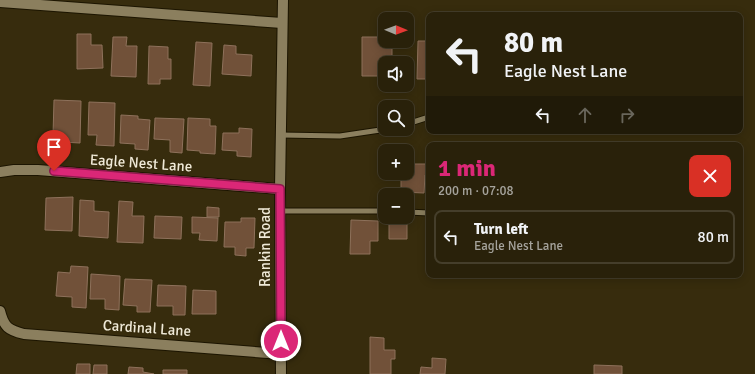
<!DOCTYPE html>
<meta charset="utf-8">
<style>
body{margin:0;font-family:Signika,sans-serif;background:#312913;color:#f1f3f6;height:100vh;display:flex;flex-direction:column;font-size:15px;white-space:nowrap}
*{box-sizing:border-box;margin:0}
p{font-size:13px;color:#a5a39c}
.icon{flex:none;width:22px;height:22px;fill:none;stroke:currentColor;stroke-width:2;stroke-linecap:round;stroke-linejoin:round}
.map{position:relative;flex:1;overflow:hidden}
.panel{position:absolute;left:426px;top:142px;width:317px;height:136px;display:flex;flex-direction:column;background:#29210a;border-radius:8px;box-shadow:0 2px 10px #0003,0 0 0 1px #453e2b}
.panel>*{flex:none}
.banner{position:absolute;left:426px;top:12px;width:317px;height:122px;border-radius:8px;box-shadow:0 2px 10px #0003,0 0 0 1px #453e2b;background:#29210a;color:#f1f3f6;overflow:hidden}
.needle{width:26px;rotate:91deg}
.controls{position:absolute;left:378px;top:12px;display:grid;gap:8px}
.controls a{display:grid;place-items:center;width:36px;height:36px;border-radius:8px;background:#29210a;box-shadow:0 2px 10px #0003,0 0 0 1px #453e2b;font-size:20px}
.pin{position:absolute;display:grid;place-items:center;width:34px;height:34px;color:#fff;margin:-41px -17px;border-radius:50% 50% 50% 0;rotate:-45deg;box-shadow:0 0 4px #0007}
.pin .icon{rotate:45deg}
.me{position:absolute;width:44px;margin:-22px;rotate:0deg;stroke-linejoin:round;filter:drop-shadow(0 0 3px #0008)}
.turn{display:flex;align-items:center;gap:14px;height:84px;padding:0 12px;font-size:18px}
.turn .icon{width:52px;height:52px;stroke-width:2.5}
.turn b{display:block;font-size:28px;line-height:34px}
.lanes{display:flex;align-items:center;height:38px;padding:0 12px;background:#0003;justify-content:center;gap:20px;direction:ltr}
.lanes .off{opacity:.35}
.round{display:grid;place-items:center;flex:none;width:42px;height:42px;border-radius:8px;background:#312913}
.overview{display:flex;align-items:center;justify-content:space-between;height:68px;padding:0 12px}
h1{font-size:24px;font-weight:700;line-height:30px;color:#db2777}
ul{padding:0;list-style:none}
li{display:flex;align-items:center;gap:12px;height:54px;margin:0 8px 6px;padding:0 4px;border:2px solid #453e2b;border-radius:8px}
li div{flex:1}
li b{display:block;font-size:15px}
li em{font-style:normal}
.map>svg:first-child{display:block}
.building{fill:#715139;stroke:#8e715b}
.lines{fill:none;stroke-linecap:round;stroke-linejoin:round}
.service-casing{stroke:#1c1501;stroke-width:7}
.minor-casing{stroke:#1c1501;stroke-width:12}
.tertiary-casing{stroke:#1c1501;stroke-width:12}
.service{stroke:#8b7f5e;stroke-width:5}
.minor{stroke:#8b7f5e;stroke-width:10}
.tertiary{stroke:#8b7f5e;stroke-width:10}
.route-casing{stroke:#8e194d;stroke-width:10}
.route{stroke:#db2777;stroke-width:7}
.labels{text-anchor:middle;dominant-baseline:central;stroke-width:3;stroke-linejoin:round;paint-order:stroke}
.street-label{font-size:15px;fill:#efe9d7;stroke:#372c0d}
</style>
<div class="map">
<svg width="755" height="374" viewBox="0 0 755 374">
<rect width="100%" height="100%" fill="#372c0d"/>
<!-- building -->
<path class="building" d="M77,34H91V45H102L103,68L77,69Z
M113,37H127L126,46H137L136,77L111,76Z
M362,37H385V41H392V63H385V76H362Z
M418,41H429V79H417Z
M196,42L212,43L210,86L193,85Z
M224,45L236,46V54L252,55L251,76L222,74Z
M149,46L168,47V59H171V79H160V84H148Z
M54,100L81,101L80,143L62,142V135H53Z
M89,102L115,103L114,146L96,145L97,135H88Z
M121,115L138,116V119L150,120L148,150L135,149V144L120,143Z
M155,118L184,119L182,153L170,152V140L154,139Z
M188,118L210,119V126H216L215,154L200,153V151L187,150Z
M239,128L252,129L251,157L237,156V151L222,150L223,133H239Z
M413,164H429V175H425L424,193L401,192V177H394V173H407V165H409V175H413Z
M73,197L72,231L45,230L46,198Z
M80,200L94,201V211L109,212L108,238L79,236Z
M119,201L133,202L132,216H144L143,243L117,242Z
M207,207L219,208V217H207Z
M155,216L182,217L181,239L154,238Z
M192,217L218,218L217,241L199,240L200,233H192Z
M241,218H255L254,248H246V256L235,255V247H224L225,222H241Z
M351,220L378,221V241H370V254H350Z
M389,221H407V239H389Z
M71,266L88,267L86,308L72,307V297L56,296L58,272L70,273Z
M91,274L120,276L119,310L105,309V299H90Z
M125,279L152,280L150,312H137V306L123,305Z
M158,285L186,286L185,315H173V306H157Z
M193,290L216,291V314H192Z
M370,337L384,338V350H395V359H391V374H370Z
M432,358L446,359L445,374H420L421,367L432,368Z
M77,364H90V374H76Z
M94,365H107V374H93Z
M594,365L622,366V374H594Z
M129,367L143,368V372L154,374H128Z
M163,370H187V374H163Z"/>
<g class="lines">
<defs>
<path id="service" d="M407,124L429,117
M281,135L340,136L387,129
M280,211H385
M407,212L429,213"/>
<path id="minor" d="M0,2L282,23
M0,172L14,170H38L280,189
M0,311C4,327 8,330 24,334L281,354"/>
<path id="tertiary" d="M281,374L280,189L283,0"/>
</defs>
<!-- service casing -->
<use href="#service" class="service-casing"/>
<!-- minor casing -->
<use href="#minor" class="minor-casing"/>
<!-- tertiary casing -->
<use href="#tertiary" class="tertiary-casing"/>
<!-- service -->
<use href="#service" class="service"/>
<!-- minor -->
<use href="#minor" class="minor"/>
<!-- tertiary -->
<use href="#tertiary" class="tertiary"/>
</g>
<g class="lines">
<defs>
<path id="route" d="M54,171L280,189L281,341"/>
</defs>
<!-- route casing -->
<use href="#route" class="route-casing"/>
<!-- route -->
<use href="#route" class="route"/>
</g>
<g class="labels">
<!-- street labels -->
<g class="street-label">
<text transform="translate(141 163) rotate(4)">Eagle Nest Lane</text>
<text transform="translate(265 247) rotate(-90)">Rankin Road</text>
<text transform="translate(147 328) rotate(4)">Cardinal Lane</text>
</g>
</g>
</svg>
<div class="controls">
<a><svg class="needle" viewBox="-14 -14 28 28"><path d="M0-13l5 13h-10z" fill="#e53935"/><path d="M0 13l5-13h-10z" fill="#a5a39c"/></svg></a>
<a><svg class="icon" aria-label="sound" viewBox="0 0 24 24"><path d="M4 9h4l5-4v14l-5-4H4zM17 9q2 3 0 6"/></svg></a>
<a><svg class="icon" aria-label="search" viewBox="0 0 24 24"><circle cx="10" cy="10" r="6"/><path d="M15 15l6 6"/></svg></a>
<a>+</a>
<a>−</a>
</div>
<div class="pin" style="left:54px;top:171px;background:#d93025"><svg class="icon" aria-label="arrive" viewBox="0 0 24 24"><path d="M6 21V4h12l-3 4 3 4H6"/></svg></div>
<svg class="me" style="left:281px;top:341px" viewBox="-20 -20 40 40"><circle r="17" fill="#db2777" stroke="#fff" stroke-width="3"/><path d="M0-11L8 9 0 5-8 9z" fill="#fff"/></svg>
<div class="banner">
<div class="turn"><svg class="icon" aria-label="left" viewBox="0 0 24 24"><path d="M17 20v-9H6M10 6l-5 5 5 5"/></svg><div><b>80 m</b>Eagle Nest Lane</div></div>
<div class="lanes"><svg class="icon" aria-label="left" viewBox="0 0 24 24"><path d="M17 20v-9H6M10 6l-5 5 5 5"/></svg><svg class="icon off" aria-label="ahead" viewBox="0 0 24 24"><path d="M12 20V5M6 11l6-6 6 6"/></svg><svg class="icon off" aria-label="right" viewBox="0 0 24 24"><path d="M7 20v-9h11M14 6l5 5-5 5"/></svg></div>
</div>
<section class="panel">
<div class="overview"><div><h1>1 min</h1><p>200 m · 07:08</p></div><a class="round" style="background:#d93025;color:#fff"><svg class="icon" aria-label="close" viewBox="0 0 24 24"><path d="M6 6l12 12M18 6L6 18"/></svg></a></div>
<ul>
<li><svg class="icon" aria-label="left" viewBox="0 0 24 24"><path d="M17 20v-9H6M10 6l-5 5 5 5"/></svg><div><b>Turn left</b><p>Eagle Nest Lane</p></div><em>80 m</em></li>
</ul>
</section>
</div>
